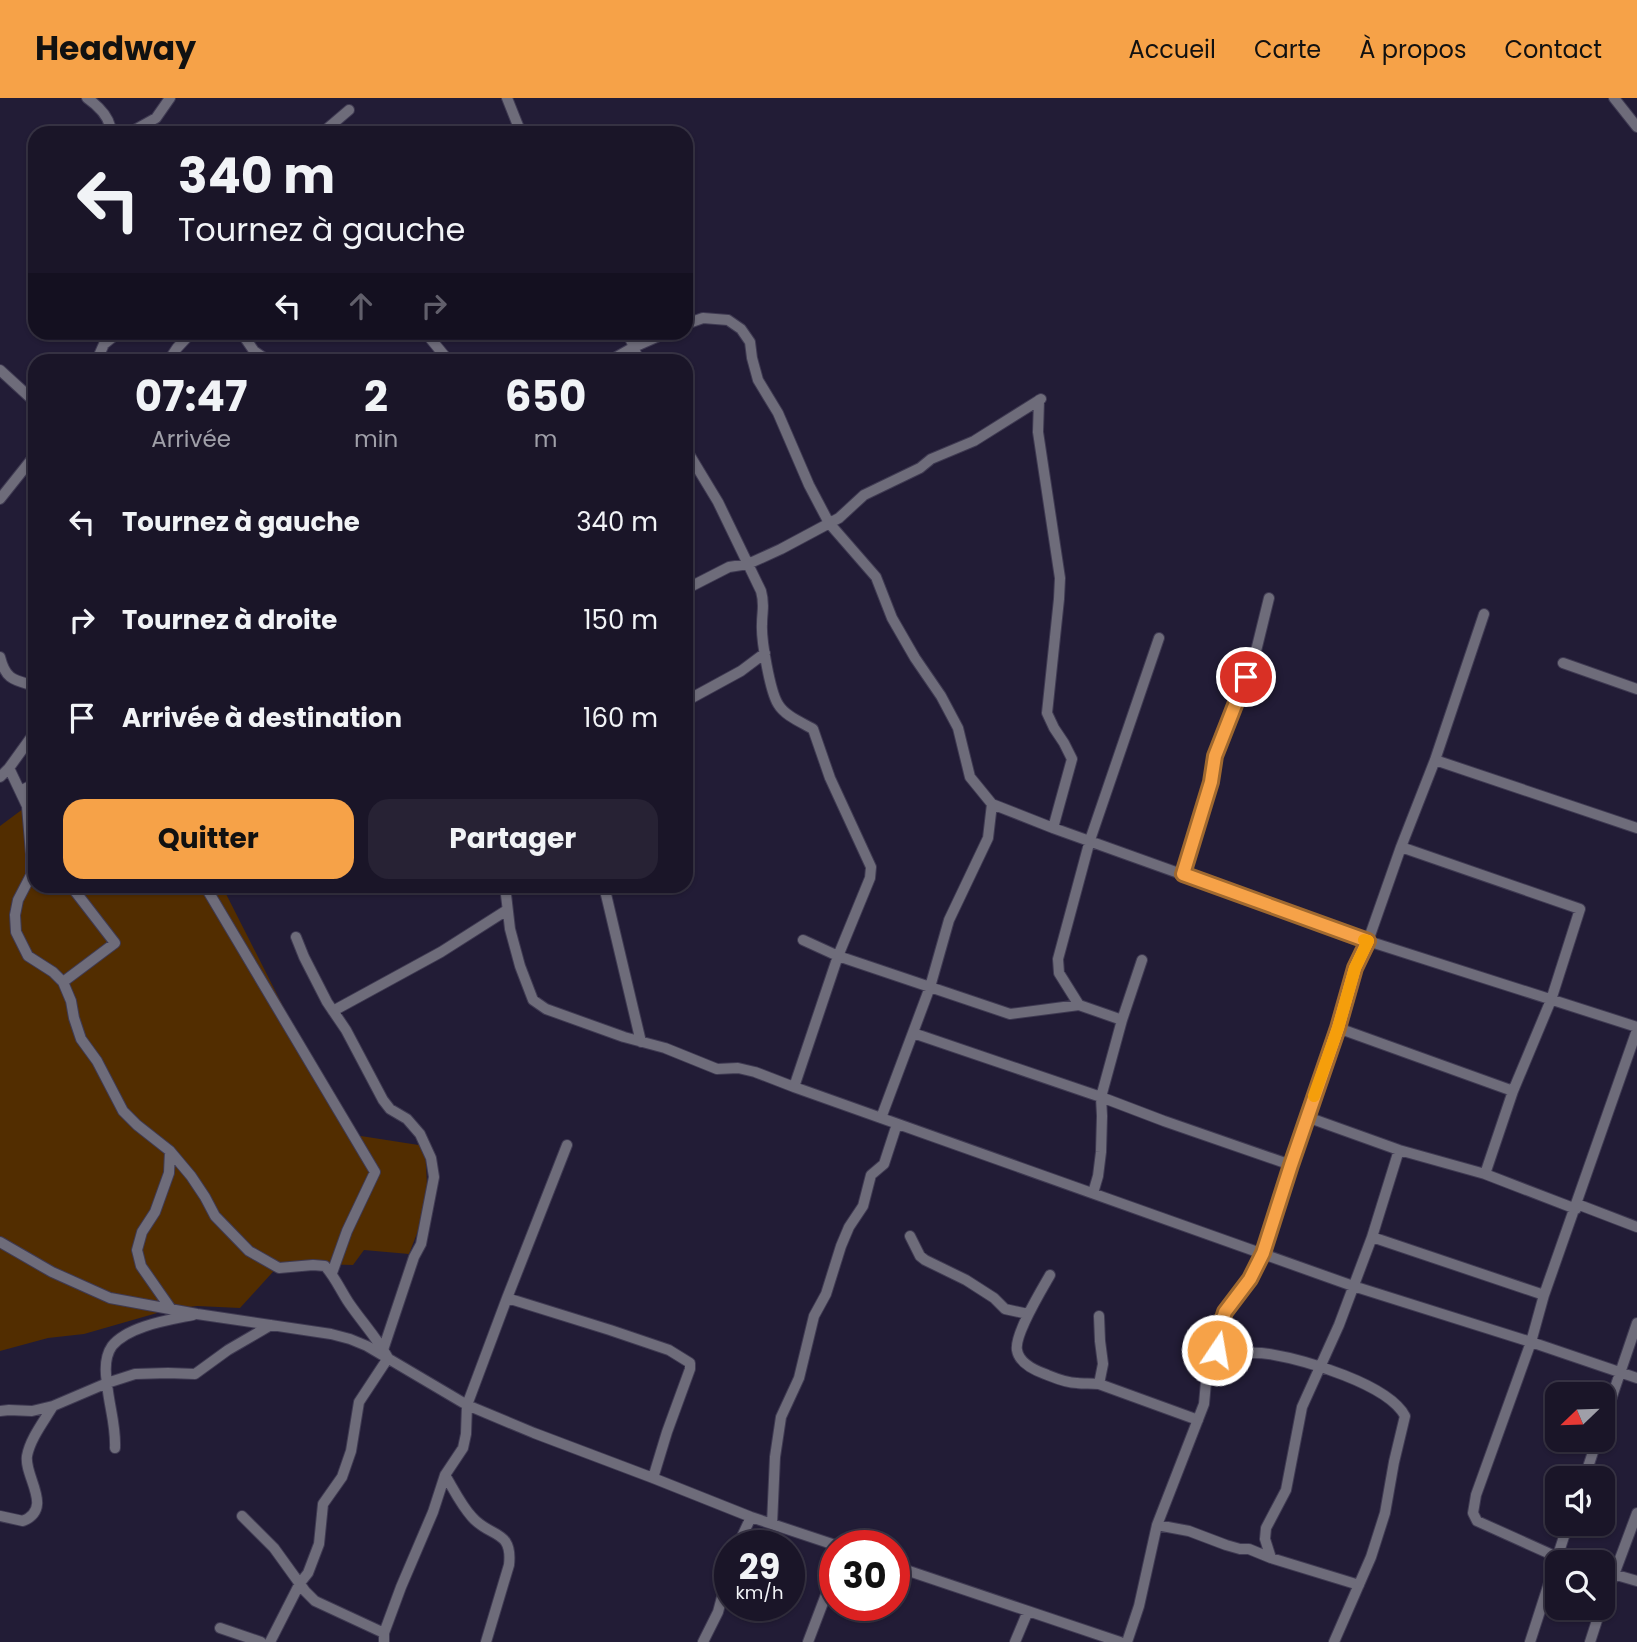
<!DOCTYPE html>
<html lang="fr">
<meta charset="utf-8">
<style>
body{margin:0;font-family:Poppins,sans-serif;background:#272234;color:#f1f3f6;height:100vh;display:flex;flex-direction:column;font-size:26px;white-space:nowrap}
*{box-sizing:border-box;margin:0}
p{font-size:23px;color:#9f9fa8}
.icon{flex:none;width:38px;height:38px;fill:none;stroke:currentColor;stroke-width:2;stroke-linecap:round;stroke-linejoin:round}
.map{position:relative;flex:1;overflow:hidden}
.side{position:absolute;left:28px;top:256px;width:665px;height:539px;display:flex;flex-direction:column;background:#1a1528;border-radius:21px;box-shadow:0 2px 5px #0004,0 0 0 2px #383445}
.side>*{flex:none}
.banner{position:absolute;left:28px;top:28px;width:665px;height:214px;border-radius:21px;box-shadow:0 2px 5px #0004,0 0 0 2px #383445;background:#1a1528;color:#f1f3f6;overflow:hidden}
.needle{width:46px;rotate:247deg}
.fabs{position:absolute;left:1545px;top:1284px;display:grid;gap:14px}
.fabs a{display:grid;place-items:center;width:70px;height:70px;border-radius:14px;background:#1a1528;box-shadow:0 2px 5px #0004,0 0 0 2px #383445;font-size:35px}
.speed{position:absolute;left:714px;top:1432px;display:flex;gap:14px;font-size:35px;font-weight:700;text-align:center}
.speed>*{display:grid;place-content:center;width:91px;height:91px;border-radius:50%;background:#1a1528;box-shadow:0 2px 5px #0004,0 0 0 2px #383445;line-height:1}
.speed small{font-size:18px;font-weight:400}
.speed .limit{border:10px solid #d22;background:#fff;color:#111}
.pin{position:absolute;display:grid;place-items:center;width:60px;height:60px;color:#fff;margin:-30px;border:4px solid #fff;border-radius:50%;box-shadow:0 2px 7px #0007}
.me{position:absolute;width:77px;margin:-38px;rotate:12deg;stroke-linejoin:round;filter:drop-shadow(0 0 5px #0008)}
.turn{display:flex;align-items:center;gap:24px;height:147px;padding:0 35px;font-size:32px}
.turn .icon{width:91px;height:91px;stroke-width:2.5}
.turn b{display:block;font-size:49px;line-height:60px}
.lanes{display:flex;align-items:center;height:66px;padding:0 35px;background:#0003;justify-content:center;gap:35px;direction:ltr}
.lanes .off{opacity:.35}
.eta{display:flex;justify-content:space-evenly;align-items:center;height:119px;text-align:center}
.eta b{font-size:42px;font-weight:700;line-height:49px}
.button{display:flex;gap:14px;margin-top:auto;padding:14px 35px}
.button a{flex:1;height:80px;border-radius:21px;background:#f6a248;color:#111;font-size:28px;font-weight:700;line-height:80px;text-align:center}
.button a+a{background:#272234;color:#f1f3f6}
ul{padding:0;list-style:none}
li{display:flex;align-items:center;gap:21px;height:98px;padding:0 35px}
li div{flex:1}
li b{display:block;font-size:26px}
li em{font-style:normal}
header{display:flex;align-items:center;gap:42px;box-sizing:border-box;height:98px;padding:0 35px;background:#f6a248;color:#111}
header strong{font-size:33px}
nav{display:flex;gap:38px;margin-inline-start:auto;font-size:24px}
.map>svg:first-child{display:block}
.green{fill:#522d00}
.lines{fill:none;stroke-linecap:round;stroke-linejoin:round}
.minor-casing{stroke:#3f3a52;stroke-width:12}
.minor{stroke:#6e6c7a;stroke-width:10}
.route-casing{stroke:#a0692f;stroke-width:18}
.route{stroke:#f6a248;stroke-width:12}
.slow{stroke:#f59e0b;stroke-width:12}
</style>
<header>
<strong>Headway</strong>
<nav><a>Accueil</a><a>Carte</a><a>À propos</a><a>Contact</a></nav>
</header>
<div class="map">
<svg width="1637" height="1544" viewBox="0 0 1637 1544">
<rect width="100%" height="100%" fill="#221c36"/>
<!-- green -->
<path class="green" d="M35,702V788H222L348,1036L425,1048L428,1107L409,1156L364,1152L353,1167L281,1165L240,1210L197,1208L171,1211L84,1236L48,1240L0,1253V728Z"/>
<g class="lines">
<defs>
<path id="minor" d="M87,0C97,7 107,16 110,28
M507,0L521,35
M1614,0L1637,29
M131,34L156,20L170,0
M322,35L349,12
M686,226L703,220L728,222L741,231L750,244L752,260L758,282L778,315L809,387L829,425L876,479L892,520L915,560L941,598L958,630L970,679L992,706L1053,730L1368,843L1637,929
M241,234L254,253L267,262
M425,234L448,262
M627,234L634,249L638,262
M97,262L104,246L119,234
M130,262L136,260L151,262
M169,262L177,250L192,234
M611,262L634,249L668,234
M0,272L35,304
M1039,302L1038,334L1060,480L1059,501L1047,615L1054,630L1064,645L1072,661L1053,730
M686,351L718,404L761,493C765,507 762,512 762,526C761,542 770,593 778,606C785,618 801,624 813,631L830,680L871,769L870,780L838,858L794,989
M0,401L35,357
M686,491L729,469L748,466L781,451L839,420L864,397L920,370L931,361L974,343L1041,301
M0,559C6,583 15,582 35,588
M1563,565L1637,591
M686,603L741,573L765,555
M1435,662L1637,730
M9,670L27,708L31,756V777L18,802L15,817L16,834L28,858L53,874L63,884L71,903L74,920L81,941L97,963L123,1013L137,1027L170,1053L191,1078L205,1099L215,1118L249,1153L279,1170L313,1167L325,1168C335,1179 341,1193 349,1205C362,1224 377,1240 388,1260L359,1304L351,1353L342,1379L323,1406L319,1446L308,1475L300,1485L270,1544
M0,679L9,670L35,634
M20,693L32,687L35,688
M1401,749L1580,811L1551,902L1513,993L1485,1076
M1183,776L1211,684L1215,658L1255,557L1269,500
M205,788L375,1074L347,1133L332,1175
M505,788L510,831L520,868L533,902L546,911L624,939L665,950L717,971L738,970L755,974L794,989L1353,1188L1531,1244L1637,1280
M604,788L641,944
M296,839L304,859L327,904L346,932L383,1002L390,1011L407,1021L420,1036L431,1060L434,1079L421,1146L414,1159L383,1252
M803,842L838,858L1010,916L1079,907
M63,884L115,845L71,788
M333,913L441,854L507,812
M1122,922L1079,907L1059,875L1058,861L1090,742L1159,540
M1338,930L1513,993
M913,935L1101,999L1164,1023L1291,1067
M1307,1019L1399,1052L1485,1076L1576,1111
M881,1020L930,889L949,822L988,740L992,706
M170,1053L169,1075L155,1114L142,1134L137,1152L141,1168L171,1211
M1093,1095L1098,1078L1101,1054L1102,1018L1101,999L1122,922L1142,862
M1577,1106L1637,1129
M910,1138L920,1158L925,1162L966,1182L994,1200L1005,1211L1028,1216
M1372,1139L1544,1197
M0,1144L52,1174L110,1200L197,1216L331,1236L350,1241L367,1248L467,1307L534,1335L653,1380L751,1419L835,1447
M1050,1177C1042,1191 1014,1237 1017,1252C1019,1265 1034,1272 1045,1276C1055,1280 1066,1285 1077,1285C1084,1286 1091,1285 1099,1286
M507,1200L610,1232L669,1252L690,1265V1271L667,1334L653,1380
M1099,1218L1100,1243L1103,1266L1099,1286L1198,1322
M1215,1258C1232,1256 1252,1253 1269,1256C1305,1262 1388,1286 1405,1318L1394,1364L1385,1415L1371,1459L1334,1544
M0,1313L9,1312L32,1313L53,1308L107,1285L135,1276L168,1275L195,1276L228,1252L271,1227
M1603,1325L1637,1225
M115,1350C116,1326 109,1309 107,1285C105,1273 105,1258 112,1248C128,1228 169,1222 193,1217
M445,1377C454,1392 461,1407 472,1419C490,1440 513,1431 509,1467L486,1544
M1584,1381L1597,1342
M0,1418L23,1423C54,1410 24,1379 27,1358C30,1341 44,1323 53,1308
M242,1418L274,1450L305,1493L315,1503L384,1535
M772,1426L775,1359L781,1319L799,1280L814,1218L826,1196L841,1148L849,1129L863,1108L871,1077L884,1066L897,1026
M1157,1427L1189,1433L1226,1447L1240,1451H1249L1271,1460L1359,1487
M738,1447L751,1419
M1557,1459L1477,1423L1473,1415L1476,1397L1531,1244L1544,1197L1637,932
M1271,1460L1265,1441L1266,1430L1286,1392L1302,1309L1339,1227L1372,1139L1399,1052
M894,1468L1120,1544
M1613,1476L1637,1483
M1603,1506L1637,1415
M220,1530L261,1544
M384,1544V1535L401,1489L433,1414L445,1377L463,1350L466,1336L467,1307L507,1200L567,1047
M703,1544L718,1514L730,1469
M808,1544L835,1473
M1015,1544L1028,1513
M1127,1544L1139,1508L1157,1427L1204,1306L1206,1284L1217,1252L1219,1233L1225,1214L1250,1181L1263,1155L1291,1067L1338,930L1355,870L1368,843L1401,749L1435,662L1484,516
M1530,1544L1568,1426
M1590,1544L1601,1510"/>
</defs>
<!-- minor casing -->
<use href="#minor" class="minor-casing"/>
<!-- minor -->
<use href="#minor" class="minor"/>
</g>
<g class="lines">
<defs>
<path id="route" d="M1217,1252L1219,1233L1225,1214L1250,1181L1263,1155L1291,1067L1338,930L1355,870L1368,843L1183,776L1211,684L1215,658L1246,579"/>
</defs>
<!-- route casing -->
<use href="#route" class="route-casing"/>
<!-- route -->
<use href="#route" class="route"/>
<!-- slow -->
<path class="slow" d="M1314,998L1338,930L1355,870L1368,843L1364,842"/>
</g>
</svg>
<div class="fabs">
<a><svg class="needle" viewBox="-14 -14 28 28"><path d="M0-13l5 13h-10z" fill="#e53935"/><path d="M0 13l5-13h-10z" fill="#9f9fa8"/></svg></a>
<a><svg class="icon" aria-label="sound" viewBox="0 0 24 24"><path d="M4 9h4l5-4v14l-5-4H4zM17 9q2 3 0 6"/></svg></a>
<a><svg class="icon" aria-label="search" viewBox="0 0 24 24"><circle cx="10" cy="10" r="6"/><path d="M15 15l6 6"/></svg></a>
</div>
<div class="speed"><div>29<small>km/h</small></div><div class="limit">30</div></div>
<div class="pin" style="left:1246px;top:579px;background:#d93025"><svg class="icon" aria-label="arrive" viewBox="0 0 24 24"><path d="M6 21V4h12l-3 4 3 4H6"/></svg></div>
<svg class="me" style="left:1217px;top:1252px" viewBox="-20 -20 40 40"><circle r="17" fill="#f6a248" stroke="#fff" stroke-width="3"/><path d="M0-11L8 9 0 5-8 9z" fill="#fff"/></svg>
<div class="banner">
<div class="turn"><svg class="icon" aria-label="left" viewBox="0 0 24 24"><path d="M17 20v-9H6M10 6l-5 5 5 5"/></svg><div><b>340 m</b>Tournez à gauche</div></div>
<div class="lanes"><svg class="icon" aria-label="left" viewBox="0 0 24 24"><path d="M17 20v-9H6M10 6l-5 5 5 5"/></svg><svg class="icon off" aria-label="ahead" viewBox="0 0 24 24"><path d="M12 20V5M6 11l6-6 6 6"/></svg><svg class="icon off" aria-label="right" viewBox="0 0 24 24"><path d="M7 20v-9h11M14 6l5 5-5 5"/></svg></div>
</div>
<section class="side">
<div class="eta">
<div><b>07:47</b><p>Arrivée</p></div>
<div><b>2</b><p>min</p></div>
<div><b>650</b><p>m</p></div>
</div>
<ul>
<li><svg class="icon" aria-label="left" viewBox="0 0 24 24"><path d="M17 20v-9H6M10 6l-5 5 5 5"/></svg><div><b>Tournez à gauche</b></div><em>340 m</em></li>
<li><svg class="icon" aria-label="right" viewBox="0 0 24 24"><path d="M7 20v-9h11M14 6l5 5-5 5"/></svg><div><b>Tournez à droite</b></div><em>150 m</em></li>
<li><svg class="icon" aria-label="arrive" viewBox="0 0 24 24"><path d="M6 21V4h12l-3 4 3 4H6"/></svg><div><b>Arrivée à destination</b></div><em>160 m</em></li>
</ul>
<div class="button"><a>Quitter</a><a>Partager</a></div>
</section>
</div>
